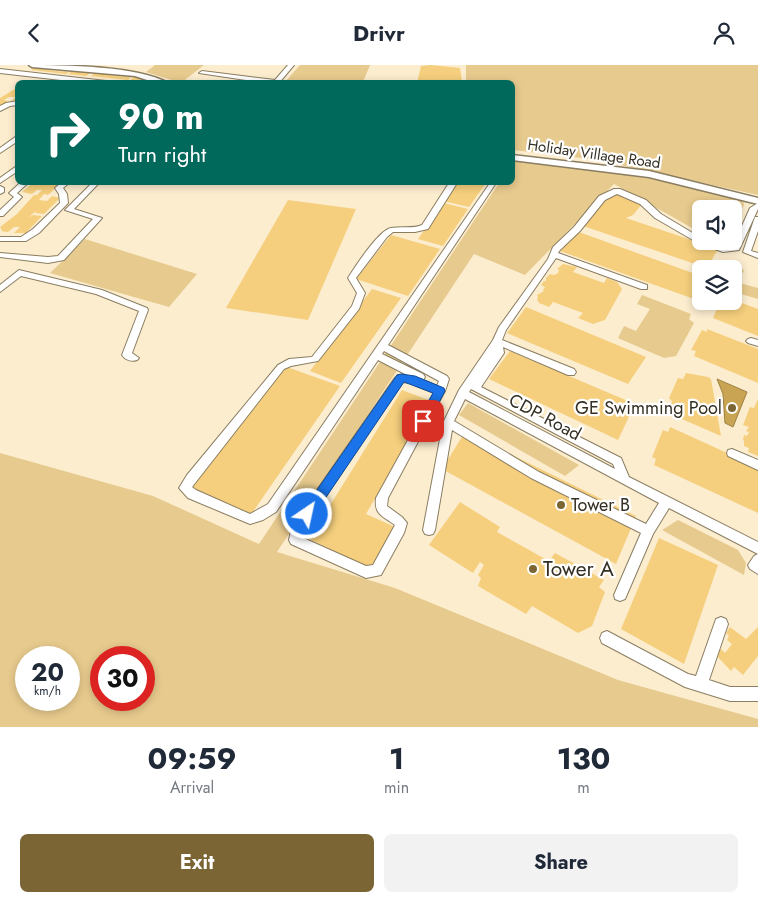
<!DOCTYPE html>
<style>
body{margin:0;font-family:Jost,sans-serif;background:#f2f2f3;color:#1f2937;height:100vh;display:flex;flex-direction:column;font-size:19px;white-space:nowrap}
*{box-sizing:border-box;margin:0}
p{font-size:16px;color:#747a83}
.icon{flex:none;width:28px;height:28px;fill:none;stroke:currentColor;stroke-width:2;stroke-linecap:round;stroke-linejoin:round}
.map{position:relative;height:662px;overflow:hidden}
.details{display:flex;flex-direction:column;background:#fff;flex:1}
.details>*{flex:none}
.guide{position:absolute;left:15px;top:15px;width:500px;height:105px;border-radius:8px;box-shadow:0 2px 8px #0003;background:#00695c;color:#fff;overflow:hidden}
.tools{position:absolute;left:692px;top:135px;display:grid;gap:10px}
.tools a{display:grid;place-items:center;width:50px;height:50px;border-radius:8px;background:#fff;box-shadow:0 2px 8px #0003;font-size:25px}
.speed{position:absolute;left:15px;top:581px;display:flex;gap:10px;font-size:25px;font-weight:700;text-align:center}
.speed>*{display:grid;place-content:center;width:65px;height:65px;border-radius:50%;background:#fff;box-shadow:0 2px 8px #0003;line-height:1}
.speed small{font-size:12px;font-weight:400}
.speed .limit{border:8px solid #d22;background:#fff;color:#111}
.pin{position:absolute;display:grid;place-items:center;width:42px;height:42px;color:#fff;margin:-21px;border-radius:10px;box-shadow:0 2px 8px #0006}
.me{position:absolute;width:55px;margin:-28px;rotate:34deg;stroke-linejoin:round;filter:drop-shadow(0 0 4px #0008)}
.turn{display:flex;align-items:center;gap:18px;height:105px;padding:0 20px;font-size:22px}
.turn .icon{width:65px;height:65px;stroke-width:2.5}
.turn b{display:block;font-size:35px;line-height:42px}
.eta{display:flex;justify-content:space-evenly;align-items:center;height:85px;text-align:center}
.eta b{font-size:30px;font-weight:700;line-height:35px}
.primary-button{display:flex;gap:10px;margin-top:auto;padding:10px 20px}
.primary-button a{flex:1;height:58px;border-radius:8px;background:#7b6535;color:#fff;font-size:20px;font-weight:700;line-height:58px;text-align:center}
.primary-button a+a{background:#f2f2f3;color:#1f2937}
header{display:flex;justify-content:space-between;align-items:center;height:65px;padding:0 20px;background:#fff;font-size:22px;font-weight:700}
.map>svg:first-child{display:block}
.green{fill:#e7ca8d;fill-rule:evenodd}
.water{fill:#c9a452;stroke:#9d8144}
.building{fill:#f5cf7d}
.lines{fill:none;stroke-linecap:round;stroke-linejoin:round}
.minor-casing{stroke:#8a7d61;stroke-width:2}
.tertiary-casing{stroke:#8a7d61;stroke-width:3}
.minor{fill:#fff;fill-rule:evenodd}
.tertiary{fill:#fff;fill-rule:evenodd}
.route{fill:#1a73e8;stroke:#114b97}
.poi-dot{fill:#7b6535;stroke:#fff;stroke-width:2}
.labels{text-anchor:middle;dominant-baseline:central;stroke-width:4.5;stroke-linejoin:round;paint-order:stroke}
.far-street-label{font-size:15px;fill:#352f23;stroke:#fff}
.poi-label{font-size:18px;fill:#352f23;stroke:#fff;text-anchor:end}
.street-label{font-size:18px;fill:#352f23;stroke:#fff}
.near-poi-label{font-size:21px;fill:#352f23;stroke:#fff;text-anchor:start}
</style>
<header><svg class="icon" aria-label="back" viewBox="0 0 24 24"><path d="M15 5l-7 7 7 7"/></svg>Drivr<svg class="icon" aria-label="person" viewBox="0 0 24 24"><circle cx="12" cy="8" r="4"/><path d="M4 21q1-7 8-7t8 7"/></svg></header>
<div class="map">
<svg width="758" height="662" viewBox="0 0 758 662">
<rect width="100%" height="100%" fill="#fcedcf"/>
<!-- green -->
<path class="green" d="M155,0H204L181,18L146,7Z
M300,0H370L363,17H285Z
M466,0H758V130L598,95L513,85L512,18L466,17Z
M515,94L620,104L743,134L744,140L734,160V144H701V168L614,119L525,210L474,189L277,487L395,523L618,615L758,654V662H0V388L153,431L259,479L499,118H512L513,97ZM26,592H69V635H26ZM101,592H144V635H101Z
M85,174L197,209L169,242L50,208Z
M735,196L740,200L744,206L736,217L758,223V234L734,227V204H731Z
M642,230L691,249L689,254L694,258L676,291L664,293L618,273L624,261L636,266L650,244L637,239Z
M468,338L579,400L565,411L459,350Z
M678,455L738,485L746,498L744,510L662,465Z"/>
<!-- water -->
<path class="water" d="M717,314L747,327L733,362L725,358L723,329Z"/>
<!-- building -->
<path class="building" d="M431,0L460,3L462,16L461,18H417L421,1Z
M34,3L55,6L69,7L66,9L31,5Z
M72,6L90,8L86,11L68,9Z
M95,8L116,11L131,12L128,15L91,11Z
M134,12L146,14L154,18L130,15Z
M18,22V36H11L16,32H9L4,35L8,36L0,42V33Z
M33,118H61L48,130L44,129L39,135L47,136L52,131L60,133L44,149L35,148L36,146L28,153L33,150L42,151L26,168H14L20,162H14L8,167L1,166L2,165L0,162L17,149L34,130H37L42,125H37L32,129L22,127Z
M456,118H486L469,142L443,136Z
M609,127L643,138L633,150L626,153L718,184L707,203L583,161Z
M288,135L356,144L308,255L226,243Z
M444,138L468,144L443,181L418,174Z
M576,166L701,211V218L694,234L560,186Z
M391,170L440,184L408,231L356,214Z
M563,199L577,202L573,207L604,218L607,213L617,217L622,224L605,255L593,259L578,253L583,248L553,237L549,242L539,238L537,234L538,232L537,230L544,226L543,225L545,222L541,220L544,216H546V213L550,209L554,210L558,208L559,205L557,204Z
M372,224L401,233L341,318L310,306Z
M734,235L758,244V271L713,253L720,236Z
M526,242L646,292L628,319L507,268Z
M707,264L758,284V318L694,291L696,286L691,285L702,265L707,267Z
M510,286L635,339L618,375L489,314Z
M284,301L340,321L250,451L187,422Z
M686,308L708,312L711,314L721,371L668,348L672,336L669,333L678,313L683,314Z
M402,325L431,336L366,449L395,462L372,504L309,474Z
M758,334V391L748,387L749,383L744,381V376L743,375L744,370L747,371L749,367L746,366L749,362L743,360L750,342L754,343Z
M670,362L758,402V448L654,400L656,394L652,392L663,365L668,367Z
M465,367L636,451L616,499L442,404Z
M460,437L500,462L497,467L549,496L555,488L604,515L599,522L605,527L592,561L578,568L532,541L526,549L478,521L481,513L478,510L484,500L480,497L473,508L429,480Z
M659,473L718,500L684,599L621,564Z
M730,562L746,574L758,562V591L743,610L734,602L731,606L715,589L721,584L725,588L732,579L727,575L729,571L726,568Z"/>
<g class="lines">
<defs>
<path id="minor" d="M288,0H294L279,18H267L199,8L202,6L275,15Z
M0,4L106,16L108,18H87L0,8Z
M18,36V40L10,41L0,46V41L6,38Z
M18,70V76L0,88V83Z
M18,100V106L0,118V113Z
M20,118H28L17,128L22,132L3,151H0V145L14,132L9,128Z
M61,118H69L63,123L67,129L68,138L39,168L26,176H0V172H21L33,164L60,138L59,129L55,123Z
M92,118H99L74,144L102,153L64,195L48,198L0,192V188L48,192L58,191L93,154L65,145Z
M449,118H457L428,164L415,167H393L387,172L356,213L365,228L359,244L318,296L291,301L284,304L192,422L196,425L250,449L268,439L490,118H496L388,280L447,311L449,314L445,326L388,433L387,441L402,452L407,458L404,468L381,510L366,513L291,479L289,475L292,461L394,314L398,310H407L378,295L276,447L263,455L250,459L188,433L179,423L187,410L278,300L289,294L312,292L352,241L357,228L348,213C355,202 379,165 391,163C402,161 412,164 422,160ZM384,286L439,316L437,321L423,315L425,312L423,309L382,289ZM403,317L410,318L434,328L376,433C374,450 383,451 395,460L373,500L366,501L301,472L302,466Z
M0,121L4,123V127L0,129Z
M614,124H620L646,135L661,149L701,173V176C714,176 719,183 733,181L750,143L758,138V144L739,185L723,187L698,178L655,153L640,139L617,129L605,135L580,166L560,185L558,188L647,220V224H641L556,193L506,265L502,275L574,304L576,307L574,310H568L503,282L504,288L481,322L621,393L629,412L758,477V489L669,443L653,469L625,534L620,536L615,534L614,530L641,468L531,413L452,365L435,465L433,469L429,470L425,469L423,465L443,358L459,325L493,275L499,262L548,194L553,182L574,162L599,131ZM471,324L613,399L615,404L469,327ZM465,334L659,438L646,459L539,407L454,356Z
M755,152H758V166L751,186L758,188V193L743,187Z
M19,205L102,225L147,243L148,245L132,288L139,293L137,295C132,297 125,295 122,290L139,246L96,229L21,211L0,227V220Z
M751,273L758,275V281L748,278L746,276L748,274Z
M732,384L758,395V405L728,391L727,388L728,385Z
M758,489V509L750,504L748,500L754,491Z
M721,552L726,554L728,559L709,615L730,622H758V636H730L685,622L602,578L600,573L602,568L607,566L688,609L696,611L716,554Z"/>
<path id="tertiary" d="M29,0C64,0 138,1 168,18H156L135,11L32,2Z
M512,90L649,106L758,133V139L649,112L512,95Z"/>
</defs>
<!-- minor casing -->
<use href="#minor" class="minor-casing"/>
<!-- tertiary casing -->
<use href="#tertiary" class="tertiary-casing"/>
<!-- minor -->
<use href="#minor" class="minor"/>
<!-- tertiary -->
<use href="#tertiary" class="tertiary"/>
</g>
<!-- route -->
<path class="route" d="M401,309L415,311L444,323L445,326L427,360H419L417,356L433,328L404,317L312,453L307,455L303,453L301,449L303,445L397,310Z"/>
<!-- markers -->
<g class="poi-dot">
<circle cx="732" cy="343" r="5"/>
<circle cx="561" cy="440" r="5"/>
<circle cx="533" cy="504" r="5"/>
</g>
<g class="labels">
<!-- far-street labels -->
<g class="far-street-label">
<text transform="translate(594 89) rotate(8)">Holiday Village Road</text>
</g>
<!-- poi labels -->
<g class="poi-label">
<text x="722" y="343">GE Swimming Pool</text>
<text x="571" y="440" text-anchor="start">Tower B</text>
</g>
<!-- street labels -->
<g class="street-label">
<text transform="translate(545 352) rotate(28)">CDP Road</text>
</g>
<!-- near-poi labels -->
<g class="near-poi-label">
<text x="543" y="504">Tower A</text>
</g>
</g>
</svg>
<div class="tools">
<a><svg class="icon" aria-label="sound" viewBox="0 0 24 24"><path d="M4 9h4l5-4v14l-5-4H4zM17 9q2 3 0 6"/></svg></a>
<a><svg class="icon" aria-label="layers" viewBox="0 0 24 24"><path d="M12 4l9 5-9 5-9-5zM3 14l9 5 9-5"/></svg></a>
</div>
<div class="speed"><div>20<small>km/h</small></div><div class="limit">30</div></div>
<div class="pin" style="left:423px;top:356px;background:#d93025"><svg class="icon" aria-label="arrive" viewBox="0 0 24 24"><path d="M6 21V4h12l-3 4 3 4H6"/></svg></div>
<svg class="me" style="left:307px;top:449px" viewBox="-20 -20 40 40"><circle r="17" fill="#1a73e8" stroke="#fff" stroke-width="3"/><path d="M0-11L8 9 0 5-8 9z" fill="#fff"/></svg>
<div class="guide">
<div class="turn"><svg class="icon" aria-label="right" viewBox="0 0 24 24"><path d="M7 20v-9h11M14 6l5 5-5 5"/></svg><div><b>90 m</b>Turn right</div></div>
</div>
</div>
<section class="details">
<div class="eta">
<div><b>09:59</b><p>Arrival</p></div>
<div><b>1</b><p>min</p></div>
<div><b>130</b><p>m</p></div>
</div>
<div class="primary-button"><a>Exit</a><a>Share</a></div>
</section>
